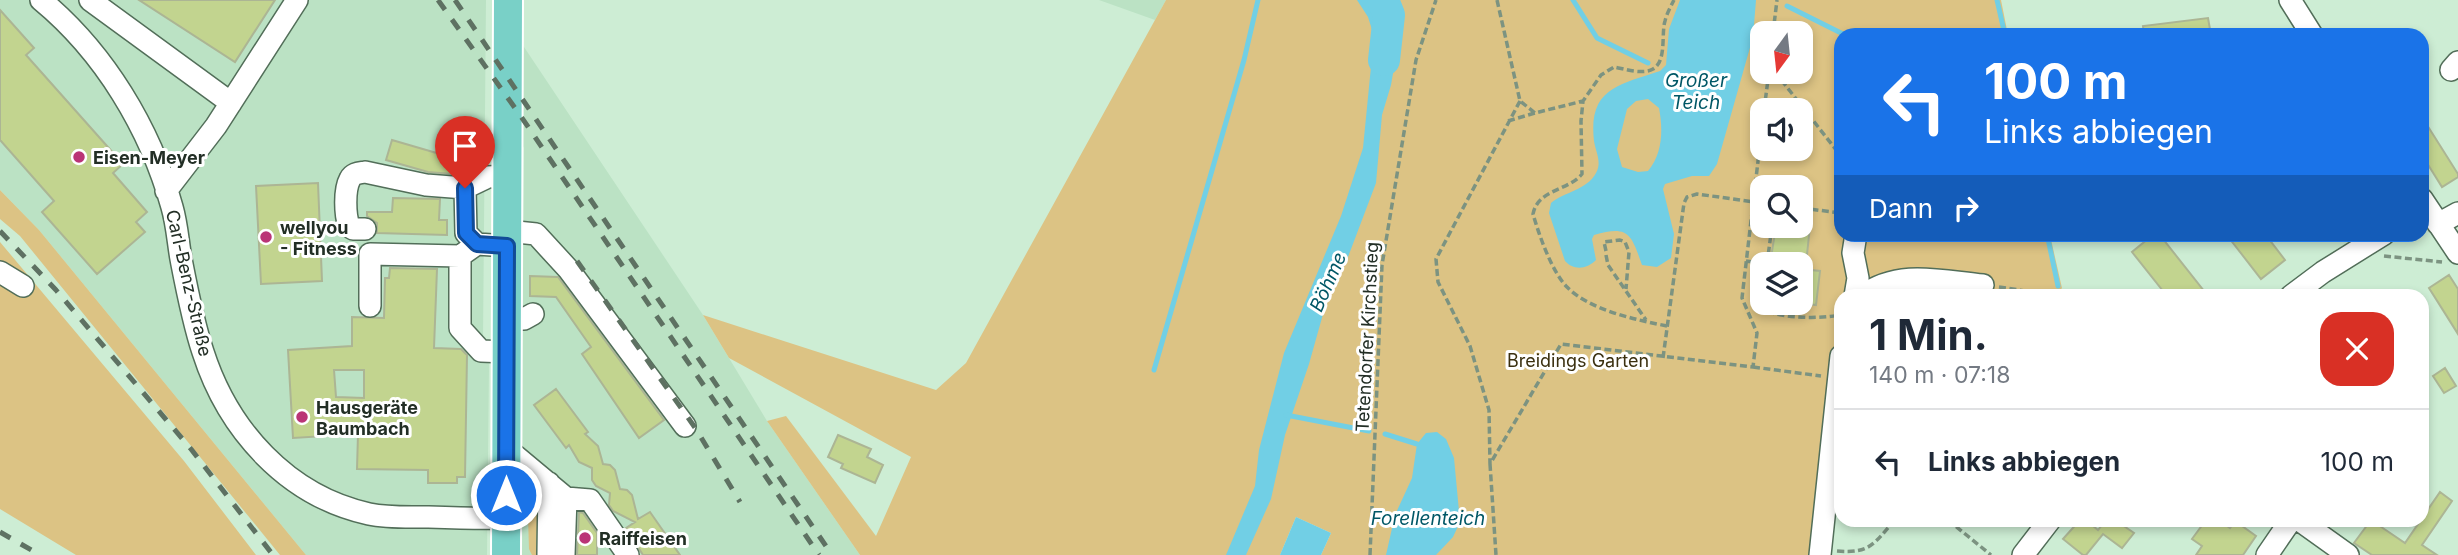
<!DOCTYPE html>
<html lang="de">
<meta charset="utf-8">
<style>
body{margin:0;font-family:Inter,sans-serif;background:#f2f2f3;color:#1f2937;height:100vh;display:flex;flex-direction:column;font-size:26px;white-space:nowrap}
*{box-sizing:border-box;margin:0}
p{font-size:23px;color:#747a83}
.icon{flex:none;width:38px;height:38px;fill:none;stroke:currentColor;stroke-width:2;stroke-linecap:round;stroke-linejoin:round}
.map{position:relative;flex:1;overflow:hidden}
.drawer{position:absolute;left:1834px;top:289px;width:595px;height:238px;display:flex;flex-direction:column;background:#fff;border-radius:21px;box-shadow:0 4px 10px #0003}
.drawer>*{flex:none}
.guide{position:absolute;left:1834px;top:28px;width:595px;height:214px;border-radius:21px;box-shadow:0 4px 10px #0003;background:#1a73e8;color:#fff;overflow:hidden}
.needle{width:46px;rotate:195deg}
.controls{position:absolute;left:1750px;top:21px;display:grid;gap:14px}
.controls a{display:grid;place-items:center;width:63px;height:63px;border-radius:14px;background:#fff;box-shadow:0 4px 10px #0003;font-size:35px}
.pin{position:absolute;display:grid;place-items:center;width:60px;height:60px;color:#fff;margin:-72px -30px;border-radius:50% 50% 50% 0;rotate:-45deg;box-shadow:0 0 7px #0007}
.pin .icon{rotate:45deg}
.me{position:absolute;width:77px;margin:-38px;rotate:0deg;stroke-linejoin:round;filter:drop-shadow(0 0 5px #0008)}
.turn{display:flex;align-items:center;gap:24px;height:147px;padding:0 35px;font-size:32px}
.turn .icon{width:91px;height:91px;stroke-width:2.5}
.turn b{display:block;font-size:49px;line-height:60px}
.then{display:flex;align-items:center;height:66px;padding:0 35px;background:#0003;gap:14px;font-size:26px}
.round{display:grid;place-items:center;flex:none;width:74px;height:74px;border-radius:21px;background:#f2f2f3}
.head{display:flex;align-items:center;justify-content:space-between;height:119px;padding:0 35px}
h1{font-size:42px;font-weight:700;line-height:52px}
ul{padding:0;list-style:none}
li{display:flex;align-items:center;gap:21px;height:105px;padding:0 35px;border-top:2px solid #e0e1e3}
li div{flex:1}
li b{display:block;font-size:26px}
li em{font-style:normal}
.map>svg:first-child{display:block}
.built{fill:#bbe2c4}
.green{fill:#dcc384;fill-rule:evenodd}
.water{fill:#71cfe5;fill-rule:evenodd}
.lines{fill:none;stroke-linecap:round;stroke-linejoin:round}
.stream{stroke:#71cfe5;stroke-width:5}
.river{stroke:#71cfe5;stroke-width:32}
.building{fill:#c2d48f;stroke:#acb594;stroke-width:2;fill-rule:evenodd}
.minor-casing{stroke:#526e59;stroke-width:24}
.major-casing{stroke:#fff;stroke-width:32}
.path{stroke:#7c9381;stroke-width:3.5;stroke-dasharray:7 3.5;stroke-linecap:butt}
.minor{stroke:#fff;stroke-width:21}
.major{stroke:#79d0c7;stroke-width:28}
.rail{stroke:#5e7162;stroke-width:5;stroke-dasharray:12 12;stroke-linecap:butt}
.route-casing{stroke:#114b97;stroke-width:18}
.route{stroke:#1a73e8;stroke-width:12}
.poi-dot{fill:#ba3476;stroke:#fff;stroke-width:2.5}
.labels{text-anchor:middle;dominant-baseline:central;stroke-width:6;stroke-linejoin:round;paint-order:stroke}
.poi-label{font-size:18px;font-weight:bold;fill:#222e25;stroke:#fff;text-anchor:start}
.street-label{font-size:18px;fill:#222e25;stroke:#fff}
.park-label{font-size:18px;fill:#3b3010;stroke:#fff}
.water-label{font-size:19px;font-style:italic;fill:#005766;stroke:#fff}
</style>
<div class="map">
<svg width="2458" height="555" viewBox="0 0 2458 555">
<rect width="100%" height="100%" fill="#cdedd4"/>
<!-- built -->
<path class="built" d="M0,0H486L483,340L489,365L487,555H306L39,230L0,190Z
M1099,0H1166L1155,20Z
M520,41L703,315L767,421L860,555H520L524,148L520,141Z"/>
<!-- green -->
<path class="green" d="M1166,0H2001L2008,35H1841V234L2050,235L2062,288L2055,296H1841V427L1813,555H1321L1331,533L1296,517L1280,555H860L767,421L786,416L876,536L911,457L729,358L703,315L936,390L966,363ZM1762,33H1801V72H1762ZM1762,110H1801V149H1762ZM1762,187H1801V226H1762ZM1762,264H1801V303H1762Z
M0,190L39,230L306,555H280L20,236L0,219Z
M0,242L184,461L256,555H76L0,509Z
M527,485L538,500L536,555H532L529,549Z"/>
<!-- water -->
<path class="water" d="M1357,0H1381L1390,23L1395,62L1391,85L1382,115L1376,183L1348,257L1325,307L1309,364L1285,435L1271,499L1246,555H1226L1255,486L1259,450L1284,353L1341,216L1363,148L1374,36L1368,17Z
M1680,0H1756L1753,37L1717,164L1709,176H1692L1665,184L1663,189L1674,234L1671,258L1657,267L1642,265C1631,234 1629,225 1594,235L1592,239L1596,260C1587,269 1574,271 1565,261L1549,213L1551,203C1564,192 1587,190 1596,173C1602,162 1596,153 1594,141C1588,88 1619,85 1660,71L1666,65L1669,29ZM1648,99L1659,108C1663,129 1663,153 1648,171L1638,172L1622,167L1617,149L1627,109L1636,101Z
M1437,432L1446,439L1454,458L1460,522L1453,537L1436,555H1386L1395,515L1412,478L1417,444L1426,433Z
M1296,517L1331,533L1321,555H1280Z"/>
<g class="lines">
<!-- stream -->
<path class="stream" d="M1573,0L1597,38L1648,63
M1997,0L2005,35
M1787,6L1845,35
M2047,234L2058,286
M1154,370L1244,60L1258,0
M1286,415L1369,431
M1385,434L1417,444"/>
<!-- river -->
<path class="river" d="M1383,0L1389,15L1384,60"/>
</g>
<!-- building -->
<path class="building" d="M139,0H275L235,62Z
M0,10L34,48L26,55L123,164L113,173L147,212L136,222L145,232L97,274L42,212L54,201L0,140Z
M2208,18L2211,35H2144L2143,26Z
M2422,117L2458,174V177L2442,187L2422,155Z
M392,140L457,159L452,174L428,172L386,160Z
M318,183L322,281L261,284L256,186Z
M393,198L440,199L439,220H447V235L377,233V223L367,216V212H392Z
M1776,226H1810L1806,264H1770Z
M2154,234H2159L2208,296H2167L2132,252Z
M2226,234H2265L2285,260L2261,279Z
M390,268L437,269L434,348L461,349L467,355L465,477H457V483H428V470L357,469L358,434L293,438L288,350L352,346V317L384,318L385,278H389ZM334,370H364V398L336,397Z
M1801,269L1820,271L1816,305L1801,303Z
M2449,275L2458,289V334L2429,288Z
M530,276L558,277L664,420L639,438L582,354L591,347L556,297L530,296Z
M2445,368L2456,386L2444,393L2433,376Z
M556,389L588,432L585,434L598,446L603,464L610,465L615,470L620,489L627,490L632,495L638,519L650,512L680,555H643L626,528L635,522L613,511L609,505L610,493L596,486L592,480V468L579,462L569,445L566,448L534,405Z
M838,435L871,449L867,457L883,465L875,483L841,468L843,464L828,457Z
M2440,492L2452,501L2422,545L2437,555H2372L2354,543L2371,520L2405,543Z
M579,512L583,513L597,533V555H577Z
M2080,520H2086L2098,530L2106,520H2115L2134,533L2122,548L2103,534L2086,555H2083L2063,539Z
M2206,520H2219L2230,528L2235,521L2256,536L2243,555H2196L2202,546L2192,539Z"/>
<g class="lines">
<defs>
<path id="minor" d="M41,0C104,52 150,128 172,207C177,224 178,242 181,259C187,290 193,322 203,352C228,430 287,496 369,514C388,518 408,517 427,517C454,518 480,519 507,518
M90,0L231,103
M2290,0L2312,35
M2451,70L2458,62
M465,188L466,233L477,244
M166,191L216,126L297,0
M2422,199L2458,253
M2438,224L2458,213
M365,229H353L349,226C345,215 344,190 350,179C353,173 359,173 365,172L426,185L465,188L488,177L507,176
M507,231L536,234L569,270L685,426
M0,272L23,286
M1855,296L1858,278L1853,253L1856,234
M1862,296C1899,269 1940,281 1983,285
M2291,296L2323,272L2384,234
M370,306V254L460,256
M507,319H524L533,314
M507,352L481,351L460,328V256L477,244L507,246
M506,448L566,498L564,555
M566,498L590,500L628,555
M2299,520L2348,555
M548,555L549,483
M1820,555L1841,356
M2023,555L2050,520
M2267,555L2291,520"/>
<path id="major" d="M506,555L508,0"/>
</defs>
<!-- minor casing -->
<use href="#minor" class="minor-casing"/>
<!-- major casing -->
<use href="#major" class="major-casing"/>
<!-- path -->
<path class="path" d="M1497,0L1520,101L1535,113L1583,101
M1773,33L1777,0
M1775,72L1841,156
M1520,101L1436,259L1438,282L1470,346L1489,410L1490,464L1561,344L1753,367L1757,333L1742,298L1762,127
M1764,110L1769,72
M1508,121L1535,113
M1801,208L1841,213
M1606,251L1604,242L1620,240L1625,242L1629,252L1626,289
M1606,255L1608,265L1646,320
M2384,256L2442,262
M1746,261L1767,264
M1767,264L1772,226
M1999,287L2059,296
M1762,303L1767,312C1791,318 1816,319 1841,315
M1667,326C1637,320 1589,310 1567,287C1552,272 1539,235 1533,214C1538,189 1568,191 1582,174L1581,121L1583,101L1601,75L1614,67C1625,69 1643,75 1653,69C1667,61 1661,34 1665,21C1667,13 1671,6 1674,0
M1663,358L1684,203L1687,197L1697,194L1762,203
M1753,367L1821,376
M1490,464L1496,555
M1948,520L1991,555
M1837,551C1871,554 1874,543 1895,520
M1370,555L1382,265L1416,60L1436,0"/>
<!-- minor -->
<use href="#minor" class="minor"/>
<!-- major -->
<use href="#major" class="major"/>
<!-- rail -->
<path class="rail" d="M438,0L520,115L819,555
M455,0L832,555
M0,231L56,290L191,449L273,555
M577,261L696,429L740,502
M0,532L40,555"/>
</g>
<g class="lines">
<defs>
<path id="route" d="M465,188L466,233L477,244L507,246L506,495"/>
</defs>
<!-- route casing -->
<use href="#route" class="route-casing"/>
<!-- route -->
<use href="#route" class="route"/>
</g>
<!-- markers -->
<g class="poi-dot">
<circle cx="79" cy="157" r="7"/>
<circle cx="266" cy="237" r="7"/>
<circle cx="302" cy="417" r="7"/>
<circle cx="585" cy="538" r="7"/>
</g>
<g class="labels">
<!-- poi labels -->
<g class="poi-label">
<text x="93" y="157">Eisen-Meyer</text>
<text x="280" y="227">wellyou<tspan x="280" dy="21">- Fitness</tspan></text>
<text x="316" y="407">Hausgeräte<tspan x="316" dy="21">Baumbach</tspan></text>
<text x="599" y="538">Raiffeisen</text>
</g>
<!-- street labels -->
<g class="street-label">
<text transform="translate(189 283) rotate(77)">Carl-Benz-Straße</text>
<text transform="translate(1367 337) rotate(-87)">Tetendorfer Kirchstieg</text>
</g>
<!-- park labels -->
<g class="park-label">
<text x="1578" y="360">Breidings Garten</text>
</g>
<!-- water labels -->
<g class="water-label">
<text x="1696" y="80">Großer<tspan x="1696" dy="22">Teich</tspan></text>
<text transform="translate(1328 282) rotate(-66)">Böhme</text>
<text x="1428" y="518">Forellenteich</text>
</g>
</g>
</svg>
<div class="controls">
<a><svg class="needle" viewBox="-14 -14 28 28"><path d="M0-13l5 13h-10z" fill="#e53935"/><path d="M0 13l5-13h-10z" fill="#747a83"/></svg></a>
<a><svg class="icon" aria-label="sound" viewBox="0 0 24 24"><path d="M4 9h4l5-4v14l-5-4H4zM17 9q2 3 0 6"/></svg></a>
<a><svg class="icon" aria-label="search" viewBox="0 0 24 24"><circle cx="10" cy="10" r="6"/><path d="M15 15l6 6"/></svg></a>
<a><svg class="icon" aria-label="layers" viewBox="0 0 24 24"><path d="M12 4l9 5-9 5-9-5zM3 14l9 5 9-5"/></svg></a>
</div>
<div class="pin" style="left:465px;top:188px;background:#d93025"><svg class="icon" aria-label="arrive" viewBox="0 0 24 24"><path d="M6 21V4h12l-3 4 3 4H6"/></svg></div>
<svg class="me" style="left:506px;top:495px" viewBox="-20 -20 40 40"><circle r="17" fill="#1a73e8" stroke="#fff" stroke-width="3"/><path d="M0-11L8 9 0 5-8 9z" fill="#fff"/></svg>
<div class="guide">
<div class="turn"><svg class="icon" aria-label="left" viewBox="0 0 24 24"><path d="M17 20v-9H6M10 6l-5 5 5 5"/></svg><div><b>100 m</b>Links abbiegen</div></div>
<div class="then">Dann<svg class="icon" aria-label="right" viewBox="0 0 24 24"><path d="M7 20v-9h11M14 6l5 5-5 5"/></svg></div>
</div>
<section class="drawer">
<div class="head"><div><h1>1 Min.</h1><p>140 m · 07:18</p></div><a class="round" style="background:#d93025;color:#fff"><svg class="icon" aria-label="close" viewBox="0 0 24 24"><path d="M6 6l12 12M18 6L6 18"/></svg></a></div>
<ul>
<li><svg class="icon" aria-label="left" viewBox="0 0 24 24"><path d="M17 20v-9H6M10 6l-5 5 5 5"/></svg><div><b>Links abbiegen</b></div><em>100 m</em></li>
</ul>
</section>
</div>
